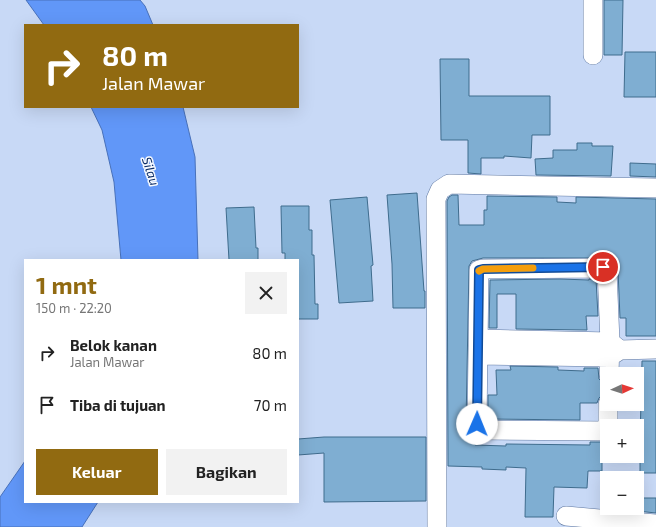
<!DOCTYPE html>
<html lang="id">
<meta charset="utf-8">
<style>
body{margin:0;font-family:"Exo 2",sans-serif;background:#f2f2f2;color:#222;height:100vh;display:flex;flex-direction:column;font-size:15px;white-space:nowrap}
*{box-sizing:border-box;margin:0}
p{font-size:13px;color:#767676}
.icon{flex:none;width:22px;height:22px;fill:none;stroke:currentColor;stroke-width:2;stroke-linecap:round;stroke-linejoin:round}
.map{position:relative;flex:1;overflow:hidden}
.panel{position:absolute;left:24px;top:259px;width:275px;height:244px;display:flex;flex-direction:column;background:#fff;border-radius:0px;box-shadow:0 4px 16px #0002}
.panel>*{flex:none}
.guide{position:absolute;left:24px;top:24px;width:275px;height:84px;border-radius:0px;box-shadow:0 4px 16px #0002;background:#916a11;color:#fff;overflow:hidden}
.needle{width:26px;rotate:87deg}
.tools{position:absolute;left:600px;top:367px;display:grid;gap:8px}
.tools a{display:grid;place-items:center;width:44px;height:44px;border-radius:0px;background:#fff;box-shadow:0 4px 16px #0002;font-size:20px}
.pin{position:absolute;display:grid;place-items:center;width:34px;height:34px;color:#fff;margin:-17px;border:2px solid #fff;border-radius:50%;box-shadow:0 1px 4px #0007}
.me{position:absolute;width:44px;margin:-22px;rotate:1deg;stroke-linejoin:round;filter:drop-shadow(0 0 3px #0008)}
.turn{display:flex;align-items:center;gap:14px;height:84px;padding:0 12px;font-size:18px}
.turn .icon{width:52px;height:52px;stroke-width:2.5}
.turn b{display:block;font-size:28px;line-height:34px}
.round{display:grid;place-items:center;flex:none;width:42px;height:42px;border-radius:0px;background:#f2f2f2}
.overview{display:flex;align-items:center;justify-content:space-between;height:68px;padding:0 12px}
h1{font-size:24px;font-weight:700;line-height:30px;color:#916a11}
.action{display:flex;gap:8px;margin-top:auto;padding:8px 12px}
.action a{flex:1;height:46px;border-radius:0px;background:#916a11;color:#fff;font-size:16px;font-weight:700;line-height:46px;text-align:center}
.action a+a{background:#f2f2f2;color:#222}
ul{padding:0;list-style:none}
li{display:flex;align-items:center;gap:12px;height:52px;padding:0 12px}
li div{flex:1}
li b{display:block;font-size:15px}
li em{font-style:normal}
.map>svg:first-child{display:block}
.water{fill:#6197f8;stroke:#4871ba}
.building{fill:#7faed2;stroke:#3f6c8d}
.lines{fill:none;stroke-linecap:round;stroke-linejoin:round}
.minor-casing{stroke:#5f78a2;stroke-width:20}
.minor{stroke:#fff;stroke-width:19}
.route-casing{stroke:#114b97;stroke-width:10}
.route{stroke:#1a73e8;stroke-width:7}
.slow{stroke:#f59e0b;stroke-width:7}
.labels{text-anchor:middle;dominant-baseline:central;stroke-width:3;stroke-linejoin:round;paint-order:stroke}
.water-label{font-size:13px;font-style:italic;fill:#0c2d68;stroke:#f6f9fe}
</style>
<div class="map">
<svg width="656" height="527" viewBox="0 0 656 527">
<rect width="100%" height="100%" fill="#c8d9f6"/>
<!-- water -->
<path class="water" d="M26,0H140L145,6L153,25H44Z
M91,107H183L195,157L198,260H121L114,182L102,130Z
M25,461V502H98L82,527H0V497Z"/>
<!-- building -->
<path class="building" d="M604,0H623L622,55H604Z
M625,52H656V97H624Z
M440,59H469V96H550V135H532L531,158L504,156V158H481V174L468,173V140H441Z
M577,143H592V146H613L611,176L536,175L535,159L553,158V150H577Z
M630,163L656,164V177L630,176Z
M417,193L424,291H425V308H393L392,264L387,195Z
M452,195H458L459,225H484V210H487V196L557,197V202L576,203V197L656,199V336H626V318H620L618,270L615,262L609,258H483L472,261L469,266L466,424L469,433L475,438V445L506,446V444L590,445V442H605V458H602V471H588L587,488L554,487L553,517H525L526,468L506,467V470L482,469V467L448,466L447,201L449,197Z
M367,197L373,265L371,266L373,301L339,303L330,200Z
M281,206H309V230H312V255H314L315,304H318V319H298V260H285V253H282Z
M254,207L256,248H258V260H229L226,208Z
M560,279L589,280V279H596L598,316H586L587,330L516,329V294H497V328H489L490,280Z
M642,361H656V473H640V454H637V441H640Z
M510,366L558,367V370L584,371V368H598L599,379L603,383L602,395L599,398L597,403H580V420L488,419V395H497L496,370H511Z
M324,437H426V501L324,502V453L298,455V439Z
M637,498H656V513L637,511Z"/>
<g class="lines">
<defs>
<path id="minor" d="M593,55V0
M479,339L610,342L620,350
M478,355L609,357L620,350L656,349
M608,426V404
M607,431L482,430L479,428L477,424L479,270L483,269L605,268L607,270L610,342L609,374
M566,516L656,524
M437,527L436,199L440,190L449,184L656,188"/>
</defs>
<!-- minor casing -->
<use href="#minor" class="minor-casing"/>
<!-- minor -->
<use href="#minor" class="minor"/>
</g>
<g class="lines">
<defs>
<path id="route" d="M477,424L479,270L483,269L603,267"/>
</defs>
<!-- route casing -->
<use href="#route" class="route-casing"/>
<!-- route -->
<use href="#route" class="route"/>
<!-- slow -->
<path class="slow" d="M479,271L483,269L533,268"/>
</g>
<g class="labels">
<!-- water labels -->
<g class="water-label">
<text transform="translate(151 171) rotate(72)">Silau</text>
</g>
</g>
</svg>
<div class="tools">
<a><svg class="needle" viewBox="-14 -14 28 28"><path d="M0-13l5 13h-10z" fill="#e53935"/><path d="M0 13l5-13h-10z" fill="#767676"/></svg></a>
<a>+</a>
<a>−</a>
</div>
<div class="pin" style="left:603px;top:267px;background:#d93025"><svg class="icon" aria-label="arrive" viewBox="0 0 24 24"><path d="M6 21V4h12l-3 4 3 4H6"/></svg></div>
<svg class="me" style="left:477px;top:424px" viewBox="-20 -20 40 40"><circle r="19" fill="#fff"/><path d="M0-13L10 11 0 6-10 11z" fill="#1a73e8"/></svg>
<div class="guide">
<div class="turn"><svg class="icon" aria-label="right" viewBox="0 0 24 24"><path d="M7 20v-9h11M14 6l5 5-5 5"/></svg><div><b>80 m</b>Jalan Mawar</div></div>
</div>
<section class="panel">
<div class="overview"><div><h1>1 mnt</h1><p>150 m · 22:20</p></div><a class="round"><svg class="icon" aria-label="close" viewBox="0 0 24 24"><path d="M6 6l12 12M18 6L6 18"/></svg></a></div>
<ul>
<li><svg class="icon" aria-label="right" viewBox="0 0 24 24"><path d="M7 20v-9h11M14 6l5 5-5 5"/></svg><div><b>Belok kanan</b><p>Jalan Mawar</p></div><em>80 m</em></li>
<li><svg class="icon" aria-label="arrive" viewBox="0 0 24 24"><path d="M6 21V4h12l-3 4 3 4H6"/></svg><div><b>Tiba di tujuan</b></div><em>70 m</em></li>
</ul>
<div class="action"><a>Keluar</a><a>Bagikan</a></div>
</section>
</div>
